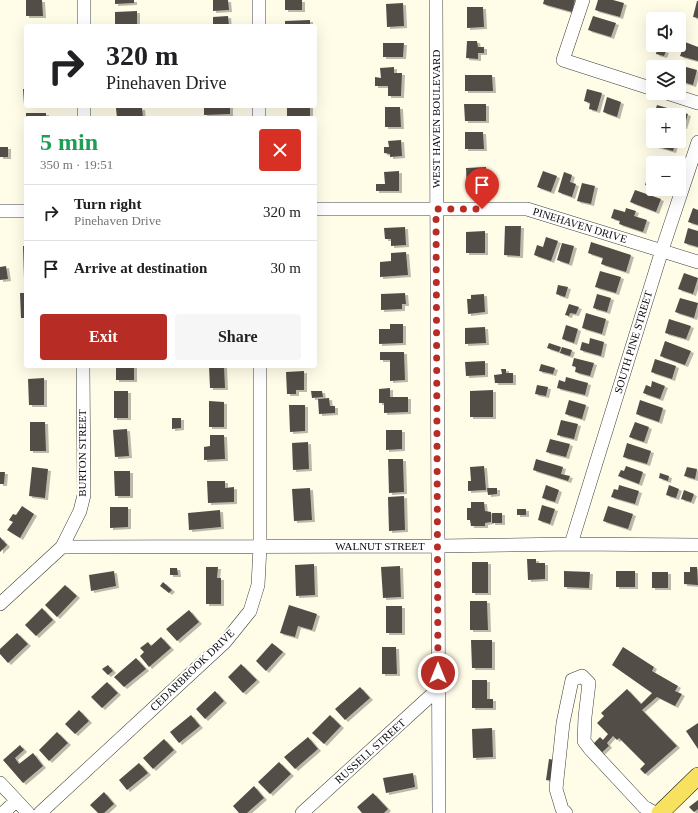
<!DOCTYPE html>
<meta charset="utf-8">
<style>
body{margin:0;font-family:"Times New Roman",serif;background:#f6f6f6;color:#202124;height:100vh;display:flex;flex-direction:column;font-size:15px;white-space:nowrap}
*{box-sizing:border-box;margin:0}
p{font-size:13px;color:#757577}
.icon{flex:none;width:22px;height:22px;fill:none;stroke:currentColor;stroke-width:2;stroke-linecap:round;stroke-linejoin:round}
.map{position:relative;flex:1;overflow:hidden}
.drawer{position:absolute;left:24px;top:116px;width:293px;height:252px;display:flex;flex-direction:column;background:#fff;border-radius:4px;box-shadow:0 4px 16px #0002}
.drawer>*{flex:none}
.hud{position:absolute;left:24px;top:24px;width:293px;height:84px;border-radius:4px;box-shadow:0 4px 16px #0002;background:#fff;color:#202124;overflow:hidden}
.buttons{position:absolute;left:646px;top:12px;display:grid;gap:8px}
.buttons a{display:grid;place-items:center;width:40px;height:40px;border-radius:4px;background:#fff;box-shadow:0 4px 16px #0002;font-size:20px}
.pin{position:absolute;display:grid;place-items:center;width:34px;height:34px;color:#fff;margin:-41px -17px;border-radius:50% 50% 50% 0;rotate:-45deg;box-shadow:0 0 4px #0007}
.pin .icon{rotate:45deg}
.me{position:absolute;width:44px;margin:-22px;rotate:0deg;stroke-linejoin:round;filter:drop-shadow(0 0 3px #0008)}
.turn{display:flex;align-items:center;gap:14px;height:84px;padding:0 16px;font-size:18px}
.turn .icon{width:52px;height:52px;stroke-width:2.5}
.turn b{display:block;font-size:28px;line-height:34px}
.round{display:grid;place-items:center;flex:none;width:42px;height:42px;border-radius:4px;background:#f6f6f6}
.headline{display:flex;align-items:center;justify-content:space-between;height:68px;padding:0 16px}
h1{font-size:24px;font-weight:800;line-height:30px;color:#1e9e55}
.action{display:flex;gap:8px;margin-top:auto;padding:8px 16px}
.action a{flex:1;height:46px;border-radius:4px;background:#b72c25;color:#fff;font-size:16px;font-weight:800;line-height:46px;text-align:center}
.action a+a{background:#f6f6f6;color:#202124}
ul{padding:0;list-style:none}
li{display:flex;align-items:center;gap:12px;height:56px;padding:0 16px;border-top:1px solid #e0e0e0}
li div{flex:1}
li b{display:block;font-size:15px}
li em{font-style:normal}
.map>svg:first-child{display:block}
.building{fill:#534d47;filter:url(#shadow)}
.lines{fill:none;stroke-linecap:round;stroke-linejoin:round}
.minor-casing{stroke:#3d3d3d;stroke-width:14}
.major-casing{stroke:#1b1b1b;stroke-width:18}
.minor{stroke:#fff;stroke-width:13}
.major{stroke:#f7e15f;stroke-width:17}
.route{stroke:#b72c25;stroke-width:7;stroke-dasharray:0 12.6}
.labels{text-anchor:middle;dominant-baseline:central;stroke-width:4;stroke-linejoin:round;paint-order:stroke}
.street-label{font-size:11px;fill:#0a0a0a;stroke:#fff}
</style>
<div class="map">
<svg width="698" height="813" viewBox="0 0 698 813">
<defs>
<filter id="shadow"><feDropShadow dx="3" dy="2" stdDeviation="0" flood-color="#0004"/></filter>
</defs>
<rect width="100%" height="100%" fill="#fffce8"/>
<!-- building -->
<path class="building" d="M26,0H42L43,16H26Z
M115,0H134V3L115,4Z
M213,0H228L229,10L213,11Z
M285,0H302V10H285Z
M544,0H575L572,12L543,4Z
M598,0H613L624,3L620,17L595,10Z
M697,1H698V18L693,17Z
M403,3L404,26L387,27L386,4Z
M467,7H483L484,27L467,28Z
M137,11V26H115V12Z
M228,16L229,26H213V17Z
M593,16L616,23L611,37L588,30Z
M310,20V26H285V21Z
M467,41H477L478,47H484V53H478V59L466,58Z
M685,42L698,47V61L680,56Z
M383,43H404L403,57H383Z
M657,49L666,51L664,56L656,54Z
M675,64L697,70L693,85L679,81V67H674Z
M394,67V73H402L401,96H388V86H375V77L381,78L380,68Z
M465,75H492L493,91H465Z
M23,89H26V104H24Z
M587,89L602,93L597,111L589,109L590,103L584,101Z
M607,97L621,102L617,117L603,112Z
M464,104H486V121H465Z
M657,105L688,114L684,127L679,126V115H654Z
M213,106H230V114L204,115V107Z
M287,106H310V116H287Z
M385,107H400L401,127H385Z
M116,108H142L143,118H117Z
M26,113H46V118H26Z
M465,132H483L484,149H465Z
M401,140L402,156L390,157V154L384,153V147H389L388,141Z
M657,141H676L673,151L655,146Z
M0,147H8V157H0Z
M486,167L487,183H481V191L467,192L466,168Z
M650,170L653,171V188L645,185Z
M399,171V191H376V184H385L384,172Z
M543,171L557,176L551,192L537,187Z
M564,172L572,175L570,182L576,184L572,197L558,192Z
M582,183L595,186L591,204L577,201Z
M635,190L661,199L656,212L630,202Z
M626,208L636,211L634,216L647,220L643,232L619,224L620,221L611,218L614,209L625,212Z
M693,208L698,210V225L688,222Z
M505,226H521L520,256L504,255Z
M405,227L406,245L391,246V239H385L384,228Z
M688,228L698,231V247L684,243Z
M485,231V253H466V232Z
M546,237L558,241L551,261L534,255L537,245L543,247Z
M591,242L631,255L626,272L601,264L603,258L588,253Z
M562,243L574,246L569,264L557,260Z
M23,246H26V278H24Z
M406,252L408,275L380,277V262L391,261V253Z
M6,266L8,279L0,280V267Z
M600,271L621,277L616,293L595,287Z
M684,273L698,278L693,294L678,289Z
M558,285L568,287L565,297L556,294Z
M20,293H26V318H21Z
M405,293L406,304H402V309L381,310V294Z
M484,294L485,312L468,314L467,299H471V295Z
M597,294L611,298L607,312L593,308Z
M680,298L698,303L694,318L675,312Z
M569,304L579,307L576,314L570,313L569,316L565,315Z
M586,313L606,319L602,334L582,328Z
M669,319L691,326L686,339L665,333Z
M390,324H403V343L379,344V329H390Z
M566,325L578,329L574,343L562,339Z
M485,327L486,343L465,344V328Z
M590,338L604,342L601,356L580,350L582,342L589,344Z
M665,341L691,351L685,365L660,356Z
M549,343L561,347L559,352L547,348Z
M562,347L572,350L570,356L560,353Z
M380,352H404L405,380L390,381V360H380Z
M574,358L594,363L590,376L575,372L576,367L572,366Z
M655,359L676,366L672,379L651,372Z
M485,361V375L466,376L465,362Z
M541,364L555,368L553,374L539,371Z
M116,366H134V380H116Z
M209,366H224L225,388H210Z
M501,369H506V373H513V383H495L494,375L502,374Z
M304,371V390H296V394H287L286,372Z
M566,377L588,383L585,395L557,388L559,380L565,382Z
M44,378V405H29L28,379Z
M652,381L665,386L660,399L643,393L646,385L651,387Z
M537,385L548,387L546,396L535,394Z
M390,388V397H408V412L384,413V403H379V389Z
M493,390V417H470V391Z
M114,391H128V418H114Z
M311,391H322L323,397L312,398Z
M329,398L330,406H335V413L319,414L318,399Z
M569,400L586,405L582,419L565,414Z
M640,400L663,408L659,422L636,414Z
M209,401L224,402V427H209Z
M289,405H305V431L290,432Z
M172,418H181V428L172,429Z
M561,420L578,424L574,439L557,435Z
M30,422H45L46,451H30Z
M635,422L649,427L644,442L629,437Z
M127,429L129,456L115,457L113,430Z
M386,430H402V449L386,450Z
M210,435H224L225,459L204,460V447L210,446Z
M550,439L570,444L566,457L546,452Z
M308,442L309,469L293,470L292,443Z
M627,443L651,451L647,464L623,457Z
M388,459H403L404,492L389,493Z
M536,459L563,467L561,474L570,476L568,481L533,470Z
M484,466L486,490L468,491V481H471L470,467Z
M626,466L643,472L639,484L618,476L621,470L624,471Z
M32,467L48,469L45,498L29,496Z
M687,467L697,469L695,479L684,476Z
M114,471H130V496H115Z
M0,472H5L4,484H0Z
M660,473L669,476L668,481L659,478Z
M207,481H225V488L234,487V502L208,503Z
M546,485L559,490L555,502L542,498Z
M619,485L639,491L635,504L611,497L614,489L618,490Z
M669,485L679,489L676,498L666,495Z
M310,488L312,520L294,521L292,489Z
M487,488H497V494L488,495Z
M684,490L694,494L691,502L681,499Z
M404,496L405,530L389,531L388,497Z
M471,502H484L485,511L491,512V522L485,523V526H471L470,520H467V508H471Z
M542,505L555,509L550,524L538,520Z
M22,506L34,514L20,538L7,530L13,522L9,520L13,514L16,515Z
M608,506L633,514L628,529L603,521Z
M110,507H128V527L110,528Z
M517,509H526V515H517Z
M220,510L221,527L189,530L188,513Z
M492,513H502V523H492Z
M0,537L7,545L0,552Z
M527,559H536V563H545V579L528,580Z
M472,562H488V593H472Z
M314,564L315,595L296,596L295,565Z
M400,566L401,597L383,598L381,567Z
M206,567H218L217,578H221V604H206Z
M690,567H697L698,585L684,584V572H690Z
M170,568H177L178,575H170Z
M114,571L116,586L91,591L89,575Z
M564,571L590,572L589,588L564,587Z
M616,571H635V587H616Z
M652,572H668V588H652Z
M163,582L172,590L169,593L160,586Z
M65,585L77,596L57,617L45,605Z
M470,601H487L488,630H470Z
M289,605L317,614L312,630L298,626L295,637L280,633Z
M386,606H402V633H386Z
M42,608L53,620L36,636L25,625Z
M189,610L199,622L177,641L166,629Z
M17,633L28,644L8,663L0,654V649Z
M161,637L171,648L149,667L140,656L144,652L140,648L148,642L151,646Z
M471,640H492V668H472Z
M272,643L283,652L266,671L256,661Z
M382,647H396L397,674H382Z
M623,647L654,667L652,671L678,686L675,691L682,694L675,706L657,697L642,710L677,746L645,774L640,769L645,764L619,738L617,740L613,736L607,743L609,746L598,756L590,747L600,737L603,740L608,734L597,723L604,716L601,713L627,689L641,704L652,693L612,665Z
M136,658L146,669L124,687L114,677Z
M241,664L257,680L243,693L228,677Z
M108,665L113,671L108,675L102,669Z
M472,680H487V699H493V708H472Z
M107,682L118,693L102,708L91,697Z
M360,687L370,698L345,720L335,709Z
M215,691L224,701L205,719L196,709Z
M79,710L89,721L75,734L65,724Z
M191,715L200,726L179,743L170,732Z
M330,715L341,726L324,744L312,733Z
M698,723V749L686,731Z
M492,728L493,757L473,758L472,729Z
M57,732L68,743L49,761L39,750Z
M308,737L318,749L295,769L284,757Z
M164,739L174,750L153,769L143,758Z
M20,745L24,750L15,758L19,764L33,753L43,766L23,783L3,760Z
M549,759L555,760L552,781L546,780Z
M279,762L291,774L270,794L258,782Z
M139,763L148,773L127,790L119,780Z
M413,773L415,787L386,793L383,778Z
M254,786L264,798L247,813H239L233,806Z
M104,792L114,804L104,813H98L90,805Z
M373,793L388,809L384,813H362L357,807Z
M698,800V809L694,812L689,807Z"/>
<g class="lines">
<defs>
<path id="minor" d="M84,0V26
M436,0L439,813
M583,0L563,60L653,89
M259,26V0
M667,93L698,103
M84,106V118
M259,118V106
M315,209H527L698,262
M0,211H26
M571,544L662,250L698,142
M62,547L438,546L571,544L698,545
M0,604L62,547L80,511L84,495L83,366
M0,783L28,813
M3,813L16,801
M40,813L225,642L250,611L258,585L260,547V366
M302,813L438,689
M566,813L562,809L556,789L563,723L572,680L582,676L589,683L585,717L584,741L590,749L644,807L655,813"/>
<path id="major" d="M660,813L698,776"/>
</defs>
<!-- minor casing -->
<use href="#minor" class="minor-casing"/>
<!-- major casing -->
<use href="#major" class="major-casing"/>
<!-- minor -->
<use href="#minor" class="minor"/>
<!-- major -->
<use href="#major" class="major"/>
</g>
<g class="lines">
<!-- route -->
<path class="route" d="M438,673L436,209H482"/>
</g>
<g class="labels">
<!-- street labels -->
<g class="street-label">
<text transform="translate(436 119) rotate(-90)">WEST HAVEN BOULEVARD</text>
<text transform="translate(580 225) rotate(17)">PINEHAVEN DRIVE</text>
<text transform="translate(633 342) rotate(-73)">SOUTH PINE STREET</text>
<text transform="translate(82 453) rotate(-90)">BURTON STREET</text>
<text x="380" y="546">WALNUT STREET</text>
<text transform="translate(192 670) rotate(-44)">CEDARBROOK DRIVE</text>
<text transform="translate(370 751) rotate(-42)">RUSSELL STREET</text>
</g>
</g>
</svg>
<div class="buttons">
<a><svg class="icon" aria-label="sound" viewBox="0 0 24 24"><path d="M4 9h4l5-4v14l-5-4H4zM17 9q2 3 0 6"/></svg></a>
<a><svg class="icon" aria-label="layers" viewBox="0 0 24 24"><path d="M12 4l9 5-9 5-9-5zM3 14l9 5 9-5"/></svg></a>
<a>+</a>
<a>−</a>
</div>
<div class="pin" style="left:482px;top:209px;background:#d93025"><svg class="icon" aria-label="arrive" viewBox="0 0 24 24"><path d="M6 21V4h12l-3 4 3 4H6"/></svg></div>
<svg class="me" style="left:438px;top:673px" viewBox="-20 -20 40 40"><circle r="17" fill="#b72c25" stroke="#fff" stroke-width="3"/><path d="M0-11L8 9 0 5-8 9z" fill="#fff"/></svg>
<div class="hud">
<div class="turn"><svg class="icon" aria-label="right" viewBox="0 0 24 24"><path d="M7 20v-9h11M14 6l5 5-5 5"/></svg><div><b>320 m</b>Pinehaven Drive</div></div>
</div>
<section class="drawer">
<div class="headline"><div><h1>5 min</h1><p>350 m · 19:51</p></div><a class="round" style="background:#d93025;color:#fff"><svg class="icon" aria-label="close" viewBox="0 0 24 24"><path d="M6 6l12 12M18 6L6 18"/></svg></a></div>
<ul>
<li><svg class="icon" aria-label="right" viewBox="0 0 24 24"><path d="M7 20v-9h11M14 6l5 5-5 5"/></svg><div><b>Turn right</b><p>Pinehaven Drive</p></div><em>320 m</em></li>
<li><svg class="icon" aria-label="arrive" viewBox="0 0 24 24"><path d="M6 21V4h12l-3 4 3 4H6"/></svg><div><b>Arrive at destination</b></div><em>30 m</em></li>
</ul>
<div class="action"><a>Exit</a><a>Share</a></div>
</section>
</div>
